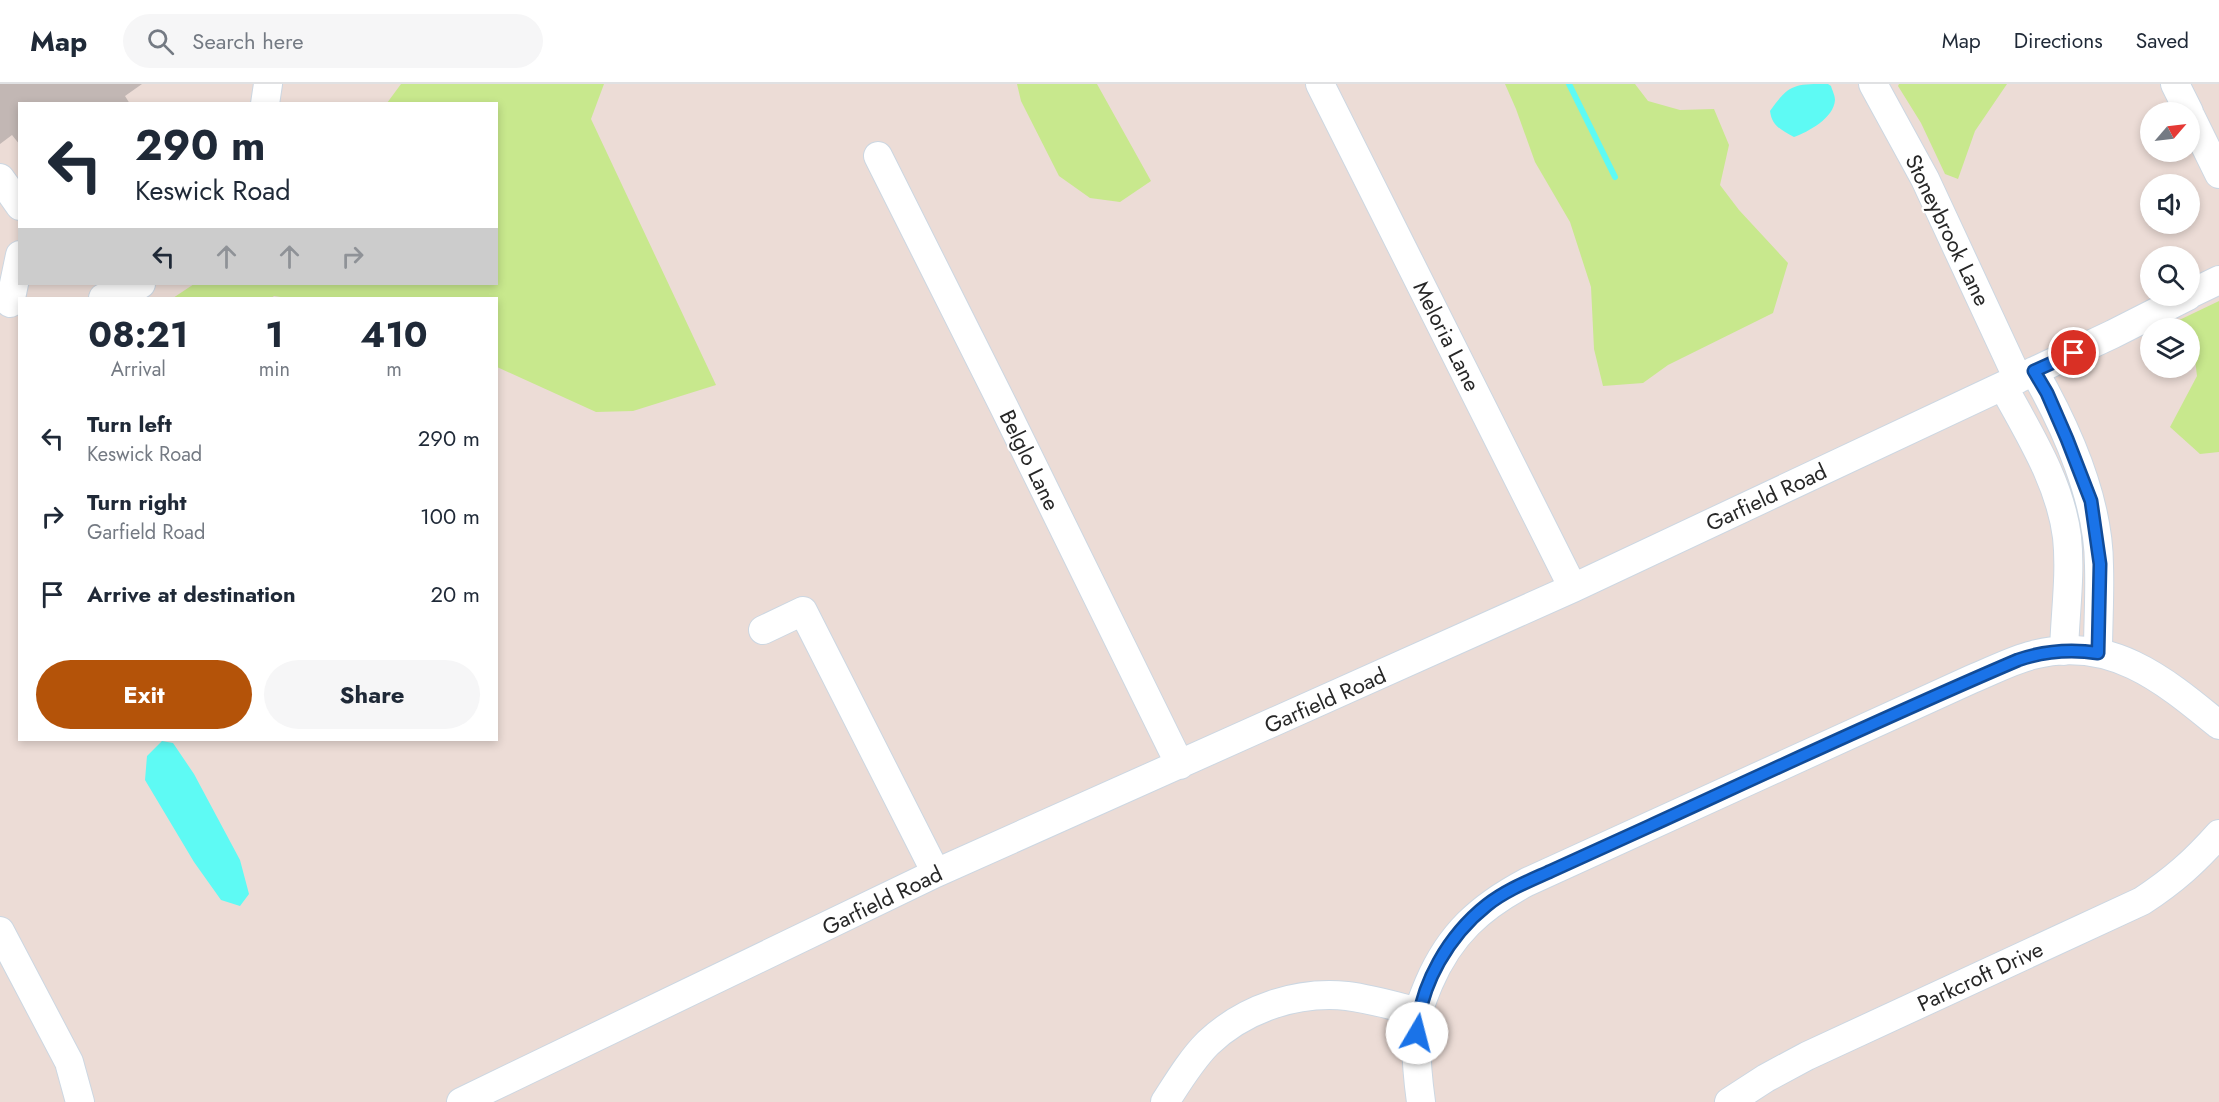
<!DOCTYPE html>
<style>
body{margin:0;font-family:Jost,sans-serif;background:#f6f6f7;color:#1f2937;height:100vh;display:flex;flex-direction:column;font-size:22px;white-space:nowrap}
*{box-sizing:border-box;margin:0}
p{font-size:20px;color:#747a83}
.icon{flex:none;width:33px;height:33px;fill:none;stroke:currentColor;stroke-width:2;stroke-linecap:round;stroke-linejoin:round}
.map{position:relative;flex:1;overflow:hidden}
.drawer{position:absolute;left:18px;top:213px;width:480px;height:444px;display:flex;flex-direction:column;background:#fff;border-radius:0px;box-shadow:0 3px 9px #0003}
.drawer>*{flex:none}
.top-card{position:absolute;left:18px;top:18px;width:480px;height:183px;border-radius:0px;box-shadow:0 3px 9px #0003;background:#fff;color:#1f2937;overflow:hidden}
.needle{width:39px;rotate:62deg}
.buttons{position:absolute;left:2140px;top:18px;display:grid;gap:12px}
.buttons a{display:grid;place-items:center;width:60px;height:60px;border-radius:50%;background:#fff;box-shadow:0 3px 9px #0003;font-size:30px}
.pin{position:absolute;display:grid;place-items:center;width:51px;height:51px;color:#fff;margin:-26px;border:3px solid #fff;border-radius:50%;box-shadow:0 2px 6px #0007}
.me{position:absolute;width:66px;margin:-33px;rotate:8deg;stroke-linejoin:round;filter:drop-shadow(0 0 4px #0008)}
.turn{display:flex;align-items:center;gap:21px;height:126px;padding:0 18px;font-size:27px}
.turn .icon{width:78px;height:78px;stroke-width:2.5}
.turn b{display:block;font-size:42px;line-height:51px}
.lanes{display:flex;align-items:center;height:57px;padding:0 18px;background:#0003;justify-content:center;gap:30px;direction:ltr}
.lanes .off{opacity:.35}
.eta{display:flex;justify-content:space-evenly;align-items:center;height:102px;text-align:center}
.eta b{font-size:36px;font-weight:700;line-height:42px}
.primary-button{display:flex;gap:12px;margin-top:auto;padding:12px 18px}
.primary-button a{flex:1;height:69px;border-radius:36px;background:#b45309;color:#fff;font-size:24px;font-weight:700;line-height:69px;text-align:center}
.primary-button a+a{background:#f6f6f7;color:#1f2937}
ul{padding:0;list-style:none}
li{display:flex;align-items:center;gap:18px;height:78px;padding:0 18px}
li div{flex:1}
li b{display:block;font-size:22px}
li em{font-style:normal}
header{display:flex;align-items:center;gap:36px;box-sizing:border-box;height:84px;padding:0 30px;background:#fff;border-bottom:2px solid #e0e1e3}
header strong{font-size:28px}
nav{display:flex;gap:33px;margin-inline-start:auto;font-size:21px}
.search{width:420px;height:54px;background:#f6f6f7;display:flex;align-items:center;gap:15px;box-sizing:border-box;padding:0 21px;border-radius:33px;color:#747a83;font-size:22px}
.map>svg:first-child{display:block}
.green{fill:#c8e88d}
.water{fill:#5efaf4}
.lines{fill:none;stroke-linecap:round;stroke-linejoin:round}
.stream{stroke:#5efaf4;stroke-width:6}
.building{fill:#c2b7b4}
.minor-casing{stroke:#ccd7e2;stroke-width:30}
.minor{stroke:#fff;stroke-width:28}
.route-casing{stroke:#114b97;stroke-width:15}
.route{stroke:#1a73e8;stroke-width:10}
.labels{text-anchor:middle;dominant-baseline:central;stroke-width:4.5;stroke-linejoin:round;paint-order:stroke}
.street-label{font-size:22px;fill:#272727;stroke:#fff}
</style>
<header>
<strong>Map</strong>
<div class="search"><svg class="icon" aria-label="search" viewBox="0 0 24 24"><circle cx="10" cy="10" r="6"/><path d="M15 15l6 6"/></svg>Search here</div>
<nav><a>Map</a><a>Directions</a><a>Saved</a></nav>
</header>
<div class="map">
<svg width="2219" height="1018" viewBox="0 0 2219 1018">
<rect width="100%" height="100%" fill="#ecdcd6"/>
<!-- green -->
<path class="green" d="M401,0H604L591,35L716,301L633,327L596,328L497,283L496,214H287L274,212L271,214H173L194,200H496V20L387,19Z
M1017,0H1097L1151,97L1120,118L1090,114L1059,92L1021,17Z
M1505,0H1635L1648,17L1680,26L1714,25L1729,61L1720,101L1739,126L1788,179L1773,229L1668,281L1643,299L1603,302L1594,265L1591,203L1570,138L1535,78L1516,25Z
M1899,0H2007L1975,47L1958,95L1945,90L1921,39L1898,2Z
M2219,217V368L2200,370L2170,343L2197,292L2193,259L2190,256V244H2178L2173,239Z"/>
<!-- water -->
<path class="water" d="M1828,0L1831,2C1832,6 1835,11 1835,16C1834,34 1808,48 1794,53C1781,46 1772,42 1770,27C1789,0 1794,0 1828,0Z
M162,657L173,659L194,690L240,776L249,810L240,822L221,816L194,778L145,696L147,672Z"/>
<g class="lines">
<!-- stream -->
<path class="stream" d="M1569,0L1615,93"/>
</g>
<!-- building -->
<path class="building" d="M0,0H142L125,12L130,20H20V61L12,51L0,60Z"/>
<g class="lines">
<defs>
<path id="minor" d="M1320,0L1573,504
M1873,0L1925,95L2018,295
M2175,0L2189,28
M265,20L268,0
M2190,31L2219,90
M878,72L1004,323L1180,681
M0,94L20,122
M2190,210L2219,196
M103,214L141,200
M10,219L20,171
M2034,287C2066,343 2099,417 2099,482C2100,511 2098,540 2098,569
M2003,302C2029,350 2060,398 2067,453C2071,490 2065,530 2064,567
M763,546L803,527L936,789
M0,847L69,978L80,1018
M461,1018L936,789L1573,504L2113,250L2188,212
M1165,1018C1178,998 1191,976 1208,959C1245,924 1297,907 1347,912C1371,915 1395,922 1418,928
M1421,1018C1417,989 1414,959 1418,930C1420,920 1425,909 1429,899C1450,850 1480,823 1527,798L1972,595C1992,587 2012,576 2033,571C2110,551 2163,595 2219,641
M1729,1018L1766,994L1807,972L2142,817C2174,796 2194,778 2219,750"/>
</defs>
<!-- minor casing -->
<use href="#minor" class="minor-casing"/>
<!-- minor -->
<use href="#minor" class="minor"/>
</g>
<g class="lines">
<defs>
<path id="route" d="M1417,949C1420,900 1449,851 1487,821C1506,806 1529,797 1551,787C1584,772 1617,757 1650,742C1772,686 1894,629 2018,576C2044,567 2071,565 2098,569L2100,480L2091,417L2067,355L2047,309L2034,287L2074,269"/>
</defs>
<!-- route casing -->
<use href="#route" class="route-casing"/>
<!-- route -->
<use href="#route" class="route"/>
</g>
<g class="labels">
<!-- street labels -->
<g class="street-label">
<text transform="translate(1948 146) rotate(64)">Stoneybrook Lane</text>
<text transform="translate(1447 252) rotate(63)">Meloria Lane</text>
<text transform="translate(1030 376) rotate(64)">Belglo Lane</text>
<text transform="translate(1766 413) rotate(-25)">Garfield Road</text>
<text transform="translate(1325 616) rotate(-24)">Garfield Road</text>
<text transform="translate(882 816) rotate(-26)">Garfield Road</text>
<text transform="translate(1980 892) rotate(-25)">Parkcroft Drive</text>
</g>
</g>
</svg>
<div class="buttons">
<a><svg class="needle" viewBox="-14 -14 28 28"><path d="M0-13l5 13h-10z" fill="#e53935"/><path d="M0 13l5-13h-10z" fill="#747a83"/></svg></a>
<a><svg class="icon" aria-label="sound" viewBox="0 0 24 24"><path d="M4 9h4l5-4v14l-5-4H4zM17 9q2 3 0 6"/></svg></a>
<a><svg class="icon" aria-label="search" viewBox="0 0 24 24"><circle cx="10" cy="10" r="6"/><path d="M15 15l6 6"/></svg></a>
<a><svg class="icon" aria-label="layers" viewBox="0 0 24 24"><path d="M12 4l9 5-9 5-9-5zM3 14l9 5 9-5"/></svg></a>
</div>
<div class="pin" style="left:2074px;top:269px;background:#d93025"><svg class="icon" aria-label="arrive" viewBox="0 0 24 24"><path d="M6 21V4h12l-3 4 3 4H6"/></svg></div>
<svg class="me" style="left:1417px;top:949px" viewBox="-20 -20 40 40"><circle r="19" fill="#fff"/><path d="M0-13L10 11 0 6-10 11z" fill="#1a73e8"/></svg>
<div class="top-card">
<div class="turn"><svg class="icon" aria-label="left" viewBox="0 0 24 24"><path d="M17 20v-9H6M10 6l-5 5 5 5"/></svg><div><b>290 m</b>Keswick Road</div></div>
<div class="lanes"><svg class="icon" aria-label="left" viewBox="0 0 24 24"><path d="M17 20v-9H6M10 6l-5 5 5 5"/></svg><svg class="icon off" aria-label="ahead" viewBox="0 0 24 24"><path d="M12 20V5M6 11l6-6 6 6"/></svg><svg class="icon off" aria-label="ahead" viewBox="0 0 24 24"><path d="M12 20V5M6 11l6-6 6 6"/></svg><svg class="icon off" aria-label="right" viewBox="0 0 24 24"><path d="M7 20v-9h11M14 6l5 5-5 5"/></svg></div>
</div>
<section class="drawer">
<div class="eta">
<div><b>08:21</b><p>Arrival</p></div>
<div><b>1</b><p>min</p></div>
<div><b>410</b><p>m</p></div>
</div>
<ul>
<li><svg class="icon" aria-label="left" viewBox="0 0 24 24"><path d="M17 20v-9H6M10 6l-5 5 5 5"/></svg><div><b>Turn left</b><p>Keswick Road</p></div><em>290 m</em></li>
<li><svg class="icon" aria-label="right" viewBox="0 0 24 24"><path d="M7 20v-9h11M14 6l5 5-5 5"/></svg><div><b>Turn right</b><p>Garfield Road</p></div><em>100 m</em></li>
<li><svg class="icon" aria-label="arrive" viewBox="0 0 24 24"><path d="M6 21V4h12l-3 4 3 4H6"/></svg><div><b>Arrive at destination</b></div><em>20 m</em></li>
</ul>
<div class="primary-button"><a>Exit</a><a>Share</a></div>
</section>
</div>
